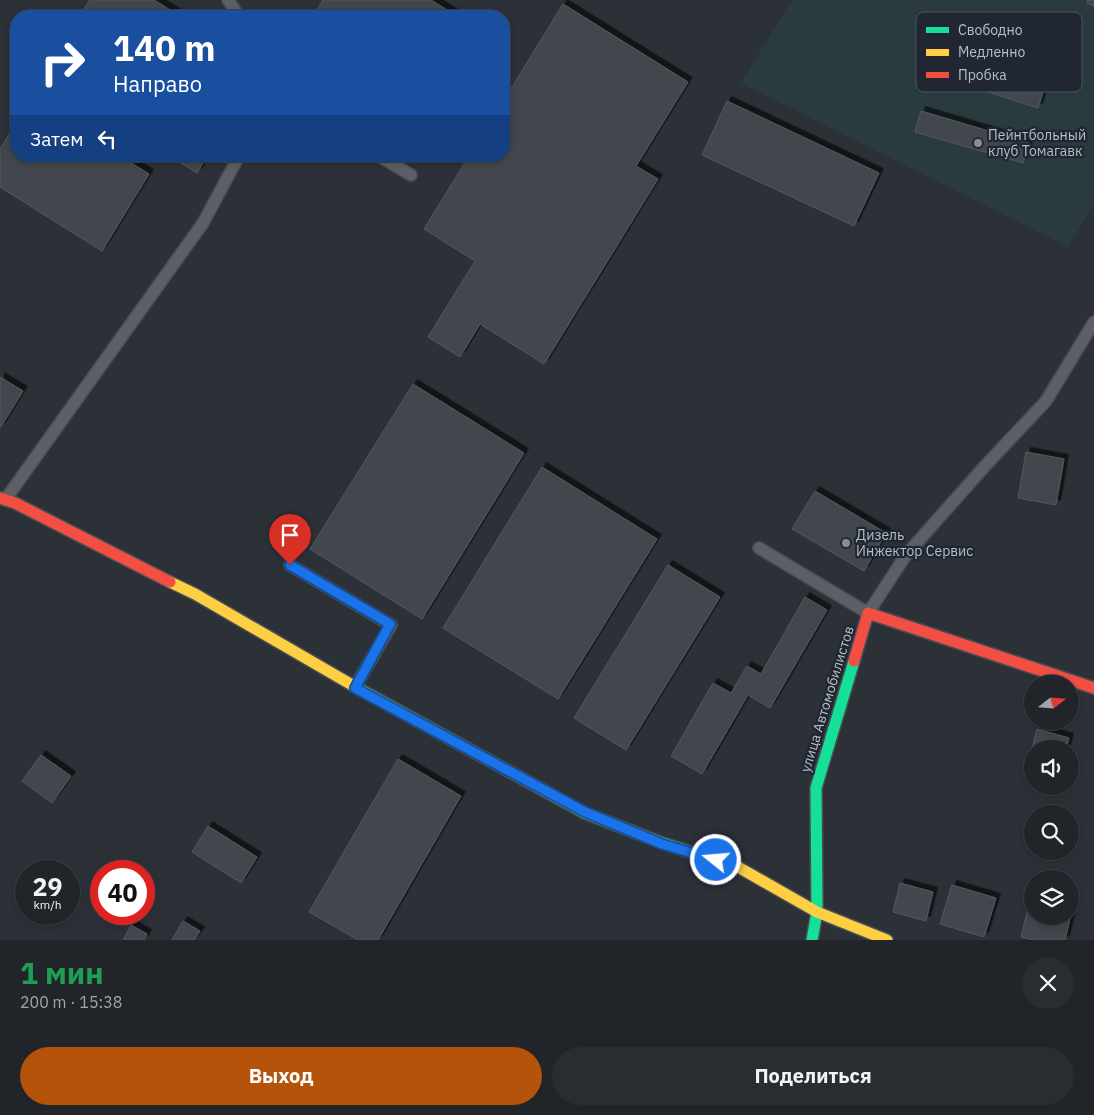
<!DOCTYPE html>
<html lang="ru">
<meta charset="utf-8">
<style>
body{margin:0;font-family:"IBM Plex Sans",sans-serif;background:#292d32;color:#f1f3f6;height:100vh;display:flex;flex-direction:column;font-size:19px;white-space:nowrap}
*{box-sizing:border-box;margin:0}
p{font-size:16px;color:#a2a5a8}
.icon{flex:none;width:28px;height:28px;fill:none;stroke:currentColor;stroke-width:2;stroke-linecap:round;stroke-linejoin:round}
.map{position:relative;height:940px;overflow:hidden}
.panel{display:flex;flex-direction:column;background:#21252a;flex:1}
.panel>*{flex:none}
.hud{position:absolute;left:10px;top:10px;width:500px;height:152px;border-radius:20px;box-shadow:0 2px 8px #0003,0 0 0 1px #3e4247;background:#1a4fa0;color:#fff;overflow:hidden}
.needle{width:32px;rotate:73deg}
.buttons{position:absolute;left:1024px;top:675px;display:grid;gap:10px}
.buttons a{display:grid;place-items:center;width:55px;height:55px;border-radius:50%;background:#21252a;box-shadow:0 2px 8px #0003,0 0 0 1px #3e4247;font-size:25px}
.speed{position:absolute;left:15px;top:860px;display:flex;gap:10px;font-size:25px;font-weight:700;text-align:center}
.speed>*{display:grid;place-content:center;width:65px;height:65px;border-radius:50%;background:#21252a;box-shadow:0 2px 8px #0003,0 0 0 1px #3e4247;line-height:1}
.speed small{font-size:12px;font-weight:400}
.speed .limit{border:8px solid #d22;background:#fff;color:#111}
.pin{position:absolute;display:grid;place-items:center;width:42px;height:42px;color:#fff;margin:-51px -21px;border-radius:50% 50% 50% 0;rotate:-45deg;box-shadow:0 0 5px #0007}
.pin .icon{rotate:45deg}
.me{position:absolute;width:55px;margin:-28px;rotate:287deg;stroke-linejoin:round;filter:drop-shadow(0 0 4px #0008)}
.turn{display:flex;align-items:center;gap:18px;height:105px;padding:0 20px;font-size:22px}
.turn .icon{width:65px;height:65px;stroke-width:2.5}
.turn b{display:block;font-size:35px;line-height:42px}
.then{display:flex;align-items:center;height:48px;padding:0 20px;background:#0003;gap:10px;font-size:19px}
.round{display:grid;place-items:center;flex:none;width:52px;height:52px;border-radius:26px;background:#292d32}
.head{display:flex;align-items:center;justify-content:space-between;height:85px;padding:0 20px}
h1{font-size:30px;font-weight:700;line-height:38px;color:#1e9e55}
.button{display:flex;gap:10px;margin-top:auto;padding:10px 20px}
.button a{flex:1;height:58px;border-radius:30px;background:#b45309;color:#fff;font-size:20px;font-weight:700;line-height:58px;text-align:center}
.button a+a{background:#292d32;color:#f1f3f6}
.map>svg:first-child{display:block}
.green{fill:#2a3b3e}
.building{fill:#43474d;stroke:#54585f;filter:url(#shadow)}
.lines{fill:none;stroke-linecap:round;stroke-linejoin:round}
.lane-casing{stroke:#484c51;stroke-width:14}
.fast-casing{stroke:#4a4e55;stroke-width:14}
.slow-casing{stroke:#4a4e55;stroke-width:14}
.jam-casing{stroke:#4a4e55;stroke-width:14}
.lane{stroke:#5c6066;stroke-width:11}
.fast{stroke:#16e098;stroke-width:11}
.slow{stroke:#ffcf43;stroke-width:11}
.jam{stroke:#f24e42;stroke-width:11}
.route-casing{stroke:#114b97;stroke-width:12}
.route{stroke:#1a73e8;stroke-width:9}
.poi-dot{fill:#868d96;stroke:#202732;stroke-width:2}
.labels{text-anchor:middle;dominant-baseline:central;stroke-width:4.5;stroke-linejoin:round;paint-order:stroke}
.poi-label{font-size:14px;fill:#b7bec8;stroke:#202732;text-anchor:start}
.street-label{font-size:14px;fill:#b7bec8;stroke:#202732}
.key{fill:#202732;stroke:#4d545f;stroke-width:1}
.key-label{font-size:14px;fill:#b7bec8}
</style>
<div class="map">
<svg width="1094" height="940" viewBox="0 0 1094 940">
<defs>
<filter id="shadow"><feDropShadow dx="4.5" dy="-4.5" stdDeviation="0" flood-color="#0009"/></filter>
</defs>
<rect width="100%" height="100%" fill="#2c3138"/>
<!-- green -->
<path class="green" d="M792,0H1094V203L1068,247L741,83Z"/>
<!-- building -->
<path class="building" d="M90,0H154L180,16H92L83,10Z
M323,0H431L457,16H313Z
M1088,0H1094V6L1087,3Z
M563,4L688,82L636,166L658,179L544,364L480,324L460,357L428,337L475,261L424,229L469,156H504V100Z
M938,27L1052,63L1038,108L924,71Z
M727,101L879,173L854,226L702,155Z
M921,111L1029,143L1023,163L915,132Z
M16,123V156H120L149,174L102,251L0,187V149Z
M170,156H207L197,173Z
M0,377L23,391L0,428Z
M413,384L524,453L422,619L310,549Z
M1026,452L1064,459L1056,505L1018,498Z
M542,467L657,539L558,699L443,628Z
M815,491L886,533L864,571L792,529Z
M668,565L720,597L626,750L574,718Z
M805,597L827,610L770,708L748,695L702,774L671,756L713,683L731,693L747,666L761,674Z
M1037,729L1069,738L1066,749H1032V758L1030,757Z
M41,755L71,776L52,803L22,781Z
M398,759L461,796L378,940H358L309,912Z
M208,826L257,857L241,883L192,852Z
M900,883L933,892L926,921L893,912Z
M952,885L996,898L984,937L940,924Z
M1030,900H1032V916H1070V910H1072L1065,940H1034L1021,937Z
M183,921L200,931L194,940H172Z
M131,925L147,934L144,940H123Z"/>
<g class="lines">
<defs>
<path id="lane" d="M228,0L239,16
M379,156L411,175
M5,500L203,223L239,156
M759,548L868,613L906,555L985,466L1046,401L1094,322
M290,565L391,625L355,687"/>
<path id="fast" d="M359,689L585,813L662,843L738,867
M812,940L817,912L816,788L854,661"/>
<path id="slow" d="M170,582L195,594L359,689
M738,867L817,912L887,940"/>
<path id="jam" d="M0,498L15,503L170,582
M854,661L868,613L1094,688"/>
</defs>
<!-- lane casing -->
<use href="#lane" class="lane-casing"/>
<!-- fast casing -->
<use href="#fast" class="fast-casing"/>
<!-- slow casing -->
<use href="#slow" class="slow-casing"/>
<!-- jam casing -->
<use href="#jam" class="jam-casing"/>
<!-- lane -->
<use href="#lane" class="lane"/>
<!-- fast -->
<use href="#fast" class="fast"/>
<!-- slow -->
<use href="#slow" class="slow"/>
<!-- jam -->
<use href="#jam" class="jam"/>
</g>
<g class="lines">
<defs>
<path id="route" d="M290,565L390,624L355,688L585,812L662,844L716,860"/>
</defs>
<!-- route casing -->
<use href="#route" class="route-casing"/>
<!-- route -->
<use href="#route" class="route"/>
</g>
<!-- markers -->
<g class="poi-dot">
<circle cx="978" cy="143" r="5"/>
<circle cx="846" cy="543" r="5"/>
</g>
<g class="labels">
<!-- poi labels -->
<g class="poi-label">
<text x="988" y="135">Пейнтбольный<tspan x="988" dy="16">клуб Томагавк</tspan></text>
<text x="856" y="535">Дизель<tspan x="856" dy="16">Инжектор Сервис</tspan></text>
</g>
<!-- street labels -->
<g class="street-label">
<text transform="translate(827 699) rotate(-73)">улица Автомобилистов</text>
</g>
</g>
<!-- legend -->
<rect x="916" y="12" width="166" height="80" rx="8" class="key"/>
<rect x="926" y="27" width="23" height="6" fill="#16e098"/>
<rect x="926" y="49" width="23" height="7" fill="#ffcf43"/>
<rect x="926" y="72" width="23" height="6" fill="#f24e42"/>
<g class="key-label">
<text x="958" y="35">Свободно</text>
<text x="958" y="57">Медленно</text>
<text x="958" y="80">Пробка</text>
</g>
</svg>
<div class="buttons">
<a><svg class="needle" viewBox="-14 -14 28 28"><path d="M0-13l5 13h-10z" fill="#e53935"/><path d="M0 13l5-13h-10z" fill="#a2a5a8"/></svg></a>
<a><svg class="icon" aria-label="sound" viewBox="0 0 24 24"><path d="M4 9h4l5-4v14l-5-4H4zM17 9q2 3 0 6"/></svg></a>
<a><svg class="icon" aria-label="search" viewBox="0 0 24 24"><circle cx="10" cy="10" r="6"/><path d="M15 15l6 6"/></svg></a>
<a><svg class="icon" aria-label="layers" viewBox="0 0 24 24"><path d="M12 4l9 5-9 5-9-5zM3 14l9 5 9-5"/></svg></a>
</div>
<div class="speed"><div>29<small>km/h</small></div><div class="limit">40</div></div>
<div class="pin" style="left:290px;top:565px;background:#d93025"><svg class="icon" aria-label="arrive" viewBox="0 0 24 24"><path d="M6 21V4h12l-3 4 3 4H6"/></svg></div>
<svg class="me" style="left:716px;top:860px" viewBox="-20 -20 40 40"><circle r="17" fill="#1a73e8" stroke="#fff" stroke-width="3"/><path d="M0-11L8 9 0 5-8 9z" fill="#fff"/></svg>
<div class="hud">
<div class="turn"><svg class="icon" aria-label="right" viewBox="0 0 24 24"><path d="M7 20v-9h11M14 6l5 5-5 5"/></svg><div><b>140 m</b>Направо</div></div>
<div class="then">Затем<svg class="icon" aria-label="left" viewBox="0 0 24 24"><path d="M17 20v-9H6M10 6l-5 5 5 5"/></svg></div>
</div>
</div>
<section class="panel">
<div class="head"><div><h1>1 мин</h1><p>200 m · 15:38</p></div><a class="round"><svg class="icon" aria-label="close" viewBox="0 0 24 24"><path d="M6 6l12 12M18 6L6 18"/></svg></a></div>
<div class="button"><a>Выход</a><a>Поделиться</a></div>
</section>
